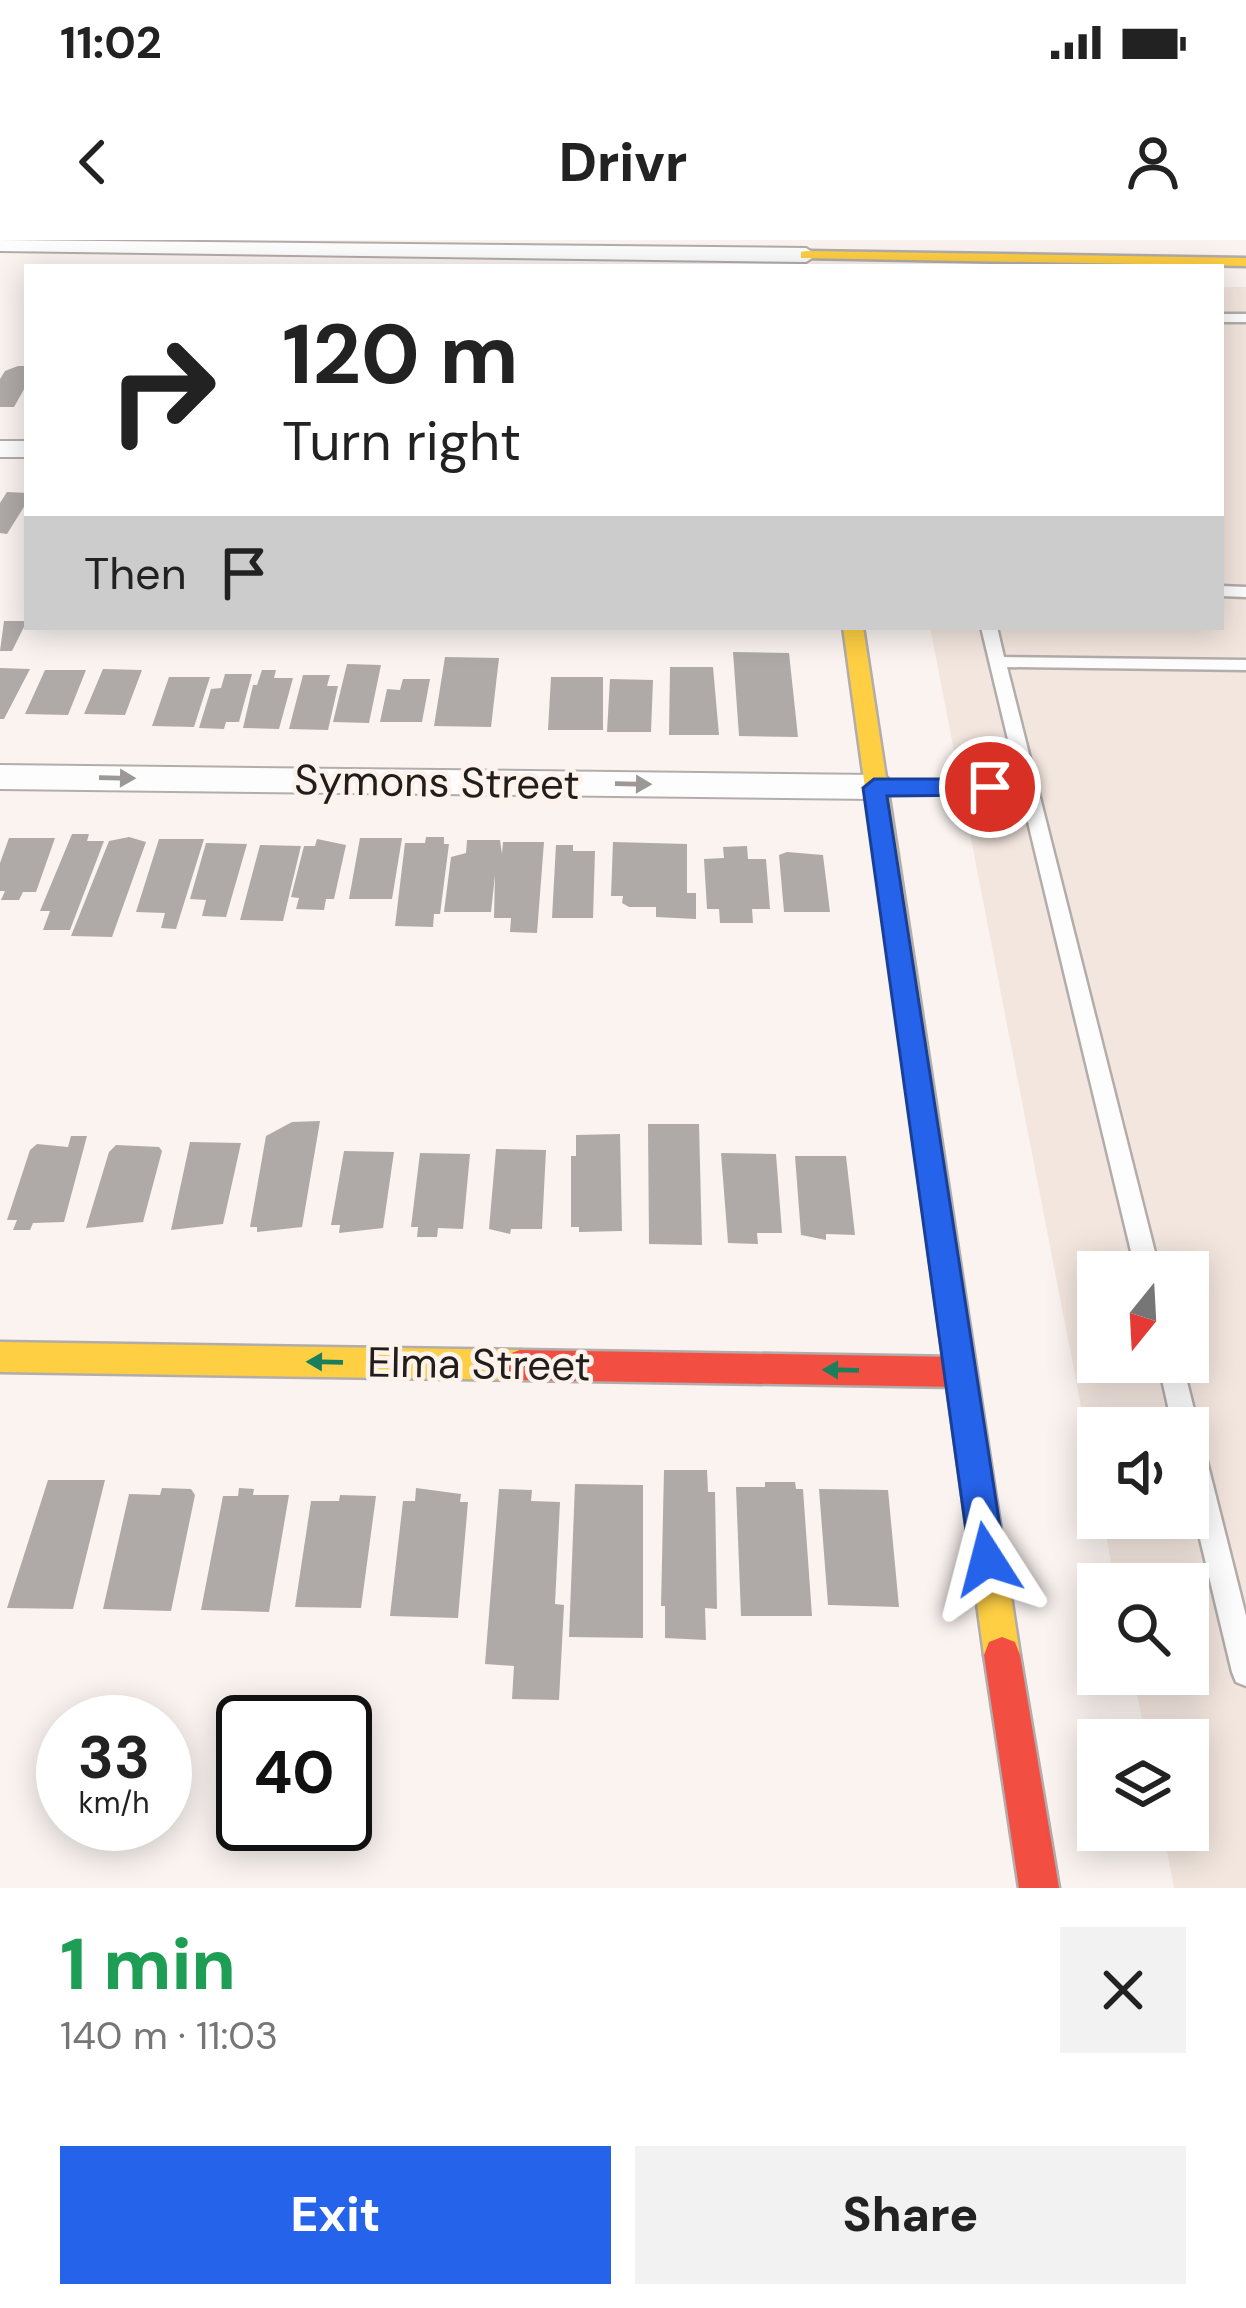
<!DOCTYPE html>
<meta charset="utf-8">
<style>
body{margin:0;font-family:"DM Sans",sans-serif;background:#f2f2f2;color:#222;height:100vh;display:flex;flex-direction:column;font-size:45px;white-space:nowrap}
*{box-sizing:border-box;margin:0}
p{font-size:39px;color:#767676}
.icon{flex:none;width:66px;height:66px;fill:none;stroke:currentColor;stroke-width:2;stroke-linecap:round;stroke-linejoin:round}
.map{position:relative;height:1648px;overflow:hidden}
.sheet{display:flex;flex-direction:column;background:#fff;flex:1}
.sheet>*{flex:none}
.top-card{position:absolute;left:24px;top:24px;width:1200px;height:366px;border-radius:0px;box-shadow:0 6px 30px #0003;background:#fff;color:#222;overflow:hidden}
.needle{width:78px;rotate:198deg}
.tools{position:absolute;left:1077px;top:1011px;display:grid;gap:24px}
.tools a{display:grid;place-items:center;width:132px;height:132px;border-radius:0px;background:#fff;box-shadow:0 6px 30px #0003;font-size:60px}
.speed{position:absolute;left:36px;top:1455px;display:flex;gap:24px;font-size:60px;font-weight:700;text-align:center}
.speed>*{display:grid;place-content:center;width:156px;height:156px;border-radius:50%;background:#fff;box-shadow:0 6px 30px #0003;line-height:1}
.speed small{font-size:30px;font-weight:400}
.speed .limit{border:6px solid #111;border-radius:18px;background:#fff;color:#111}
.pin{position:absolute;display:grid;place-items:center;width:102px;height:102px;color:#fff;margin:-51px;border:6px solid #fff;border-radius:50%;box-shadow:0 3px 12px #0007}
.me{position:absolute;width:132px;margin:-66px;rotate:351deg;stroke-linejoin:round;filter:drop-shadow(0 0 9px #0008)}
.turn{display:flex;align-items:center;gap:42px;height:252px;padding:0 60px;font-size:54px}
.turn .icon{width:156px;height:156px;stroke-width:2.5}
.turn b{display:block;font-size:84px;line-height:102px}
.then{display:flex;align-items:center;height:114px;padding:0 60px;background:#0003;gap:24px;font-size:45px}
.round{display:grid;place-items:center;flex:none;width:126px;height:126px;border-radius:0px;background:#f2f2f2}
.summary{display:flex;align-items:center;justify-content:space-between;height:204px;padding:0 60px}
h1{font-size:72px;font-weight:800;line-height:90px;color:#1e9e55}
.cta{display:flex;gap:24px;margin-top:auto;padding:24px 60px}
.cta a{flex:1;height:138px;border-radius:0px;background:#2563eb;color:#fff;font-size:48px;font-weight:800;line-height:138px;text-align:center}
.cta a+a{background:#f2f2f2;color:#222}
.status{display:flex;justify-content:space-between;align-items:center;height:84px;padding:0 60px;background:#fff;direction:ltr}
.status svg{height:33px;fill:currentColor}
header{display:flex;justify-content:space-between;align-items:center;height:156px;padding:0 60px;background:#fff;font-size:54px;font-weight:800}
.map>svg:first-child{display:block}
.built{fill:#f3e6df;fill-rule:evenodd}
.building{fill:#afaaa8}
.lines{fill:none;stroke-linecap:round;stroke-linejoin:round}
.lane-casing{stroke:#b2adab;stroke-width:5}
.street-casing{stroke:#b2adab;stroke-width:4}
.slow-casing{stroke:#b2adab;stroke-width:5}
.jam-casing{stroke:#b2adab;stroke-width:5}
.lane{fill:#fefdfd;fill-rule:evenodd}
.street{fill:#fefdfd;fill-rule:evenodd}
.slow{fill:#ffcf43;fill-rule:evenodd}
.jam{fill:#f24e42;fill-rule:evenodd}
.oneway{fill:#9b9897}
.oneway2{fill:#1c7e5a}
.route{fill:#2563eb;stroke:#184099;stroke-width:3}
.labels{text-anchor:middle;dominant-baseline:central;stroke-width:9;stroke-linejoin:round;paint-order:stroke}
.street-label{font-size:42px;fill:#211d1b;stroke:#fef2ec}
</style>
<div class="status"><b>11:02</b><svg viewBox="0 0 49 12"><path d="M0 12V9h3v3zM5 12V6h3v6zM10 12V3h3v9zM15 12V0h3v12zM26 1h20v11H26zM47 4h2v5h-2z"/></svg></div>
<header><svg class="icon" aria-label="back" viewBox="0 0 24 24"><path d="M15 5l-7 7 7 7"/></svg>Drivr<svg class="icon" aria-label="person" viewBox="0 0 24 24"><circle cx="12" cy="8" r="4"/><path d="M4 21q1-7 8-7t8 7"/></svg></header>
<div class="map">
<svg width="1246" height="1648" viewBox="0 0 1246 1648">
<rect width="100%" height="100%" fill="#faf3f0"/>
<!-- built -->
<path class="built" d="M1221,47H1246V1648H1174L1163,1590H1188V1500H1146L1133,1434H1188V1344H1115L1103,1278H1188V1188H1098V1254L930,387H1221ZM1098,1032H1188V1122H1098Z"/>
<!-- building -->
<path class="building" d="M18,126H27V144L14,167H0V139L5,131Z
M7,252L27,253V262L7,294L0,293V263Z
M4,381H27L12,411H0Z
M733,412L789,413L798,497L739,496Z
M445,417L499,418L491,487L434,486Z
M347,424L381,425L369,483L333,482Z
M670,427H713L719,495H669Z
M0,428L30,429L4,479H0Z
M103,429L142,430L125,475L84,474Z
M45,430H86L68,475L25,474Z
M262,430H276L274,438H293L279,489L243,488L253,445H257Z
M225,434H252L239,482H226L224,489L199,488L211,449L221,448Z
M303,435H330L327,446H338L328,490L289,489Z
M169,437H210L194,487L152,486Z
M551,437H603V490H548Z
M403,439H430L422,482H380L387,449L400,450Z
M610,439L653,440L651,492H607Z
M72,594H89L87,601H104L70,690H43L50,671H40Z
M129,597L146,602L112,697L71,696L109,601Z
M426,597H444V604H449L440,674H434L433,687L395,686L405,603H425Z
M9,598H55L36,652H23L19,660H1L5,651H0V623Z
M360,598H402L392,659H349Z
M159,599H204L176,689L161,688L165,673L136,672Z
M317,599L346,605L334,659H326L324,670L296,669L299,658L291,657L304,606H315Z
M467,600H500L502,614L503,602H544L537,693L510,692L511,678H494L495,635L491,672H444L451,617L466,613Z
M613,602L687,604V653H696V679L656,677V667H629L622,663L623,656H611Z
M206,603L247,604L226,677L202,676L206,660L190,659Z
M260,605L301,606L283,681L240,680Z
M556,605H573V611H595L593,678H552Z
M747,606L748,619H766L770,669H752L753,683H720L719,669H707L704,619L724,618L723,607Z
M787,612L823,615L830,672H784L779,615Z
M320,881L302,987L257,992V987H250L266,896L292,882Z
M648,884H699L702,1005L649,1004Z
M620,894L622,991L579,992V987H571V916H576V895Z
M71,896H87L64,982L33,983L30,990H13L17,980H7L30,910L37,904L68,907Z
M190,902L241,903L223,984L171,990Z
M116,905L159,907L162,911L143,982L86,988L109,912Z
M496,909L546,910L542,989H511L510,994L489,989Z
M344,911L394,912L383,988L339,993L340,985H331Z
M420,913L470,914L463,989L438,988L437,997H417L418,987H411Z
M721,913L776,914L782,993H757L758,1004L728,1003Z
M795,916H846L855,995L826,994V1000L801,995Z
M664,1230H707L708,1252H715L717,1369L705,1368L706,1400L665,1398V1366H661Z
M48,1240H105L73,1369L7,1368Z
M765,1242H795L796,1249H803L812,1376H741L736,1247H765Z
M575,1244L643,1245V1398L569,1397Z
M162,1248L191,1249L195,1255L171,1371L103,1369L129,1254L160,1255Z
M239,1248L254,1249L253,1255H289L269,1372L201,1370L223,1256H238Z
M416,1248L461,1254L460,1262H468L458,1378L390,1376L403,1261H415Z
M499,1249L532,1250L531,1261L560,1262L555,1364L564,1365L559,1460L512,1459L514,1426L485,1424Z
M819,1249L888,1250L899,1367L828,1365Z
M340,1255L376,1256L361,1368L295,1367L311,1261H339Z"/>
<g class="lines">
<defs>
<path id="lane" d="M1221,74H1246V82H1221Z
M1221,346L1246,347V357L1221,356Z
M981,387H997L1004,417L1246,420V430L1007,427L1160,1032H1136L1021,553H875L866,547L875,541H1018Z
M1158,1122H1182L1246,1376V1446L1236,1442L1232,1432L1188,1249V1188H1173Z"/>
<path id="street" d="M0,0L806,8L817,15L806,22L0,11Z
M0,201H27V217H0Z
M0,525L875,535L888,538L893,547L888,556L875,559L0,549Z"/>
<path id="slow" d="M806,11L1246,18V26L801,18V12Z
M843,387H863L1020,1415L1015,1428L1002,1433L989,1428L984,1415Z
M0,1102L520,1110L531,1114L536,1125L531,1136L520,1140L0,1132Z"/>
<path id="jam" d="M520,1110L958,1117L969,1121L974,1132L969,1143L958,1147L520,1140L509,1136L504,1125L509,1114Z
M1002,1397L1015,1402L1020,1415L1059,1648H1019L984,1415L989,1402Z"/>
</defs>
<!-- lane casing -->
<use href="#lane" class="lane-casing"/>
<!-- street casing -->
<use href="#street" class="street-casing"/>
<!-- slow casing -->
<use href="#slow" class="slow-casing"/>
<!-- jam casing -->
<use href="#jam" class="jam-casing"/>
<!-- lane -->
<use href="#lane" class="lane"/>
<!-- street -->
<use href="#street" class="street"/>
<!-- slow -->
<use href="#slow" class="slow"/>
<!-- jam -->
<use href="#jam" class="jam"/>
</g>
<!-- one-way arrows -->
<defs><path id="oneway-solid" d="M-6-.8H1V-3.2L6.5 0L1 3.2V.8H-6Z" transform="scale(3)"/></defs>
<g class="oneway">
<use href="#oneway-solid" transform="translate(117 538) rotate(1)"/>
<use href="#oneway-solid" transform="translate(633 544) rotate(1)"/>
</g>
<g class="oneway2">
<use href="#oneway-solid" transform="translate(325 1122) rotate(-179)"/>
<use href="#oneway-solid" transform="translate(841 1130) rotate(-179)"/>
</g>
<!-- route -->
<path class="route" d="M874,539H990L1002,547L990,555L887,556L1005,1319L1000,1332L987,1337L975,1332L970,1319L863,548Z"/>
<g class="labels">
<!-- street labels -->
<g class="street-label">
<text transform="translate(437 542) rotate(1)">Symons Street</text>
<text transform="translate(479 1124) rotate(1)">Elma Street</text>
</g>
</g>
</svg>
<div class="tools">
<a><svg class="needle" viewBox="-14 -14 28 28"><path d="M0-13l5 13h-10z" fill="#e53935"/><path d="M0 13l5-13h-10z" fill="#767676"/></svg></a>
<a><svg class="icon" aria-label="sound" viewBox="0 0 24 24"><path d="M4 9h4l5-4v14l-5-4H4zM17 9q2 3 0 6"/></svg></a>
<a><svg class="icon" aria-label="search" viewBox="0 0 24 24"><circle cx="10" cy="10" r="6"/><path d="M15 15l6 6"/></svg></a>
<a><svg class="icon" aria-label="layers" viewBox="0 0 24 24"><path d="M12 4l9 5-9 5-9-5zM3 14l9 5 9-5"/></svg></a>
</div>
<div class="speed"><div>33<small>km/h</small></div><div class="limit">40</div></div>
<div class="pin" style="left:990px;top:547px;background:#d93025"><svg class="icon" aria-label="arrive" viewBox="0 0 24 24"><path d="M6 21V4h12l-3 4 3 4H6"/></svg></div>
<svg class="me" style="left:987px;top:1319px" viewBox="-20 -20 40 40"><path d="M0-17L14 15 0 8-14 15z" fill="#2563eb" stroke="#fff" stroke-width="4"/></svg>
<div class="top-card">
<div class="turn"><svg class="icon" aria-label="right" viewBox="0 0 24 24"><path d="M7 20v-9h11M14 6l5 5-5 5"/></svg><div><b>120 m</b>Turn right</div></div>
<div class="then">Then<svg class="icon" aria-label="arrive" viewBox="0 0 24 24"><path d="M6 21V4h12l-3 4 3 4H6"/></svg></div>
</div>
</div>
<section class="sheet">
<div class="summary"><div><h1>1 min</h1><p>140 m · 11:03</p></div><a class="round"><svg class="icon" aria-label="close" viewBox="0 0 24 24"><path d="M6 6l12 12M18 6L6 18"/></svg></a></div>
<div class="cta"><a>Exit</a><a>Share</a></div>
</section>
